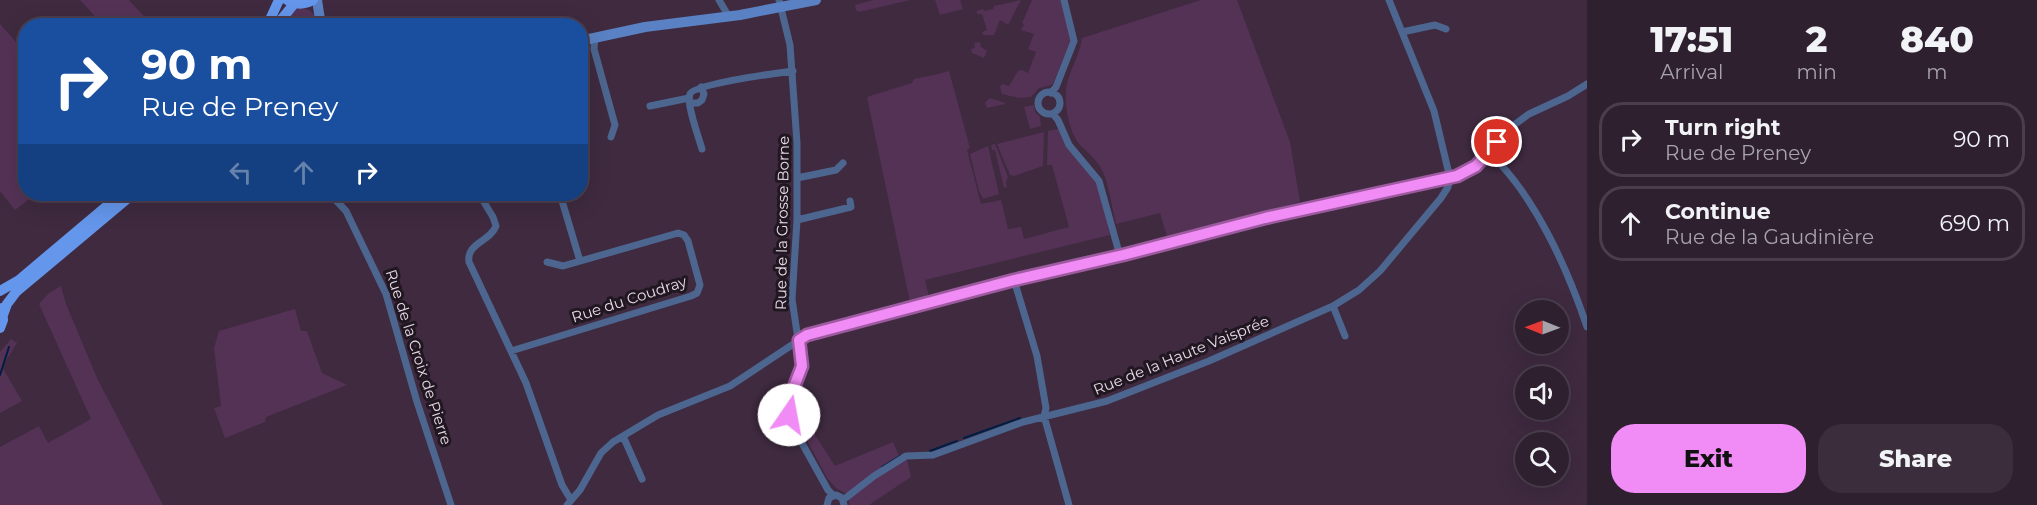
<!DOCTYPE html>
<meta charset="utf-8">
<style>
body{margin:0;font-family:Montserrat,sans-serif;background:#3b2d3c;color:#f1f3f6;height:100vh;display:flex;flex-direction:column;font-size:22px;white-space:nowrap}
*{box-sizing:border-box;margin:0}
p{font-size:20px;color:#a7a3ab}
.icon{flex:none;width:33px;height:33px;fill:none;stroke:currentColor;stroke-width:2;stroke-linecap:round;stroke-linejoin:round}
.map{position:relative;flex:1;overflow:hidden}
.sheet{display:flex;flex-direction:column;background:#2f2030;width:450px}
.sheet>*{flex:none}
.guide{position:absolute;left:18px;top:18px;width:570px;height:183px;border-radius:24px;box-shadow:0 6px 24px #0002,0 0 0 2px #4a3e4c;background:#1a4fa0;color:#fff;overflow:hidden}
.needle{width:39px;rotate:271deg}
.controls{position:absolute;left:1515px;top:300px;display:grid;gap:12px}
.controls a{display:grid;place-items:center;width:54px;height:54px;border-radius:50%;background:#2f2030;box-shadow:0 6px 24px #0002,0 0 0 2px #4a3e4c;font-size:30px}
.pin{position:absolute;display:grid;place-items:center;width:51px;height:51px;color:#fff;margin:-26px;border:3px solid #fff;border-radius:50%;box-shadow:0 2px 6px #0007}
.me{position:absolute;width:66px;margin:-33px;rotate:12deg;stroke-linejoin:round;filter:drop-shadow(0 0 4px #0008)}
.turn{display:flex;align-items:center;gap:21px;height:126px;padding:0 24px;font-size:27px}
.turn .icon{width:78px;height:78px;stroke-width:2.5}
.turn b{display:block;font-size:42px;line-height:51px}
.lanes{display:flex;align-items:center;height:57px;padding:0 24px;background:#0003;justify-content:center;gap:30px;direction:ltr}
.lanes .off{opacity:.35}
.eta{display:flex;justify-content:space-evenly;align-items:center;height:102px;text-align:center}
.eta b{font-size:36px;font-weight:800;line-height:42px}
.cta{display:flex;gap:12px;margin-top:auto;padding:12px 24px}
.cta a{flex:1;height:69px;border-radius:24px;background:#f18bf5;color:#111;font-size:24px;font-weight:800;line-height:69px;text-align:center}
.cta a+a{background:#3b2d3c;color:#f1f3f6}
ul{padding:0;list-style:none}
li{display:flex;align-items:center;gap:18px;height:75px;margin:0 12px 9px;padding:0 12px;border:3px solid #4a3e4c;border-radius:24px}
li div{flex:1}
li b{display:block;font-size:22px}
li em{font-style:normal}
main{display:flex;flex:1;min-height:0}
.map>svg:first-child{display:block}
.green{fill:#543256}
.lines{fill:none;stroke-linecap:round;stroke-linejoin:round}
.stream{stroke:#001d43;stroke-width:2}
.street{stroke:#4d668f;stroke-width:7}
.secondary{stroke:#5a81c3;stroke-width:10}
.primary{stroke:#6496eb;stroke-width:10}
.route-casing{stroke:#9d5a9f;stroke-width:15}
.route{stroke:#f18bf5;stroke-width:10}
.labels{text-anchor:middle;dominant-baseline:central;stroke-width:6;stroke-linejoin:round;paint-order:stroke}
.street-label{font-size:15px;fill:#e9dbe9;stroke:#201721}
</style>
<main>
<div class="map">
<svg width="1587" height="505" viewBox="0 0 1587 505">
<rect width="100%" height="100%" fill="#3f2a40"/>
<!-- green -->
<path class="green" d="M80,0H129L152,25H103Z
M873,0H910L859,12L856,10L855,5Z
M935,0H960L963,9L940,15Z
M1021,0L1008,25L1000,20L994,35H983L982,32L987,30L982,14H977V11L983,9L984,11L993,9L994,6Z
M1032,0H1061L1071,39L1053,84L1049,86L1039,88L1031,97L1019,98L1002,94L1000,87L1002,84L1009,86L1018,71L1022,70L1028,73L1036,52L1028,49L1034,34L1021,30L1024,24L1022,23Z
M1201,0H1237L1290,142L1300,202L1167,236L1160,213L1116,224C1112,208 1109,184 1102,170C1098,161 1087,152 1080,145C1069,132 1065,108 1066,92C1067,72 1080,57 1082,38Z
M298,8C305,7 311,10 315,16L313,17L314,25L281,26Z
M0,24L25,52V57L22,60L25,64V122L16,129L25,142L26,194H36L15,210L0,191Z
M980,42L981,47L987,51L984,58L972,53L971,49L975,48L974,43Z
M949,71L970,148L967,150L981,204L1001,200L1008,229L1021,227L1024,239L1069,227L1052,165H1047L1048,131L1058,129L1064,141L1098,183L1110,235L925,280L929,297L910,302L867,97L912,83L914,79C926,76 937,75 949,71Z
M990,98L1005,103V104L987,108L985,102Z
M1034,105L1035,112L1040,117L1041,126L1030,129L1024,107Z
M1044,132L1043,166L1014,176L1010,175L997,144Z
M995,144L1008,177L1006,182L1007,187L1004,188L995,150H992L991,145Z
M988,146L999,194L983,199L979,191L970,154Z
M61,286L66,304L97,378L163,505H0V447L39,426L48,443L91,419L39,304L49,293Z
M295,309L301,331H307L322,373L347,385L266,417L265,422L225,438L214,408L221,406L214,348L219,331Z
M11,339L17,343L2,367L22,401L0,413V352Z
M806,421L835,466L893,442L899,456H906L911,477L869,505H849V495L836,488L827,478L799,425Z"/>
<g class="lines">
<!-- stream -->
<path class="stream" d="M0,375L9,347
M964,438L1020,418
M930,451L957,441
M882,467L900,456"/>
<!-- street -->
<path class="street" d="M719,0L729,17
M779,0L790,45L797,143V220L792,299L802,366L791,395L789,415L793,427L828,490L833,495
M1402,32L1435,25L1446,29
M595,38L594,49L615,125L611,137
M1038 103a11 11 0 1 1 22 0a11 11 0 1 1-22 0Z
M1051,93L1056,87L1074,41L1064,0
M690,103H698L702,100L704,94L701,87
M650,106L689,98
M1053,114L1058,120L1069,145L1099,181L1120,256
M702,149C699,138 686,104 690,94C693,84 778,73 793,71
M1488,152C1534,193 1568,270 1587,327
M797,178L836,170L843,163
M330,194L346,211L386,294L417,402L451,505
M479,194L493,217L496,226C490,242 466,243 469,262L526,383L562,485L571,500
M560,194L580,261
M797,220L851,207L850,201
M1014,280L1037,356L1046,408L1044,416L1069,505
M1333,306L1345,336
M511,351L691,296L697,293L700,285L688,241L684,235L678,233L563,266L547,262
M623,436L642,479
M843,500L874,476L906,456L933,455L1023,422L1107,401L1209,361L1333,306L1359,290L1380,271L1441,198L1448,187L1450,178L1434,111L1389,0
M567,505L580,490L601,453L613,442L658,415L730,386L807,335L1014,280L1123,255L1265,218L1457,176L1475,166L1510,128L1529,114L1568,96L1587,84
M827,505L829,498L836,495L842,498L844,505"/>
<!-- secondary -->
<path class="secondary" d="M317,0L321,26
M580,41L645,27L740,15L816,0"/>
<!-- primary -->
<path class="primary" d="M287,0C296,5 304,5 313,0
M267,26L279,0
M276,26L294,4
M0,291L19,280L121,194
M3,315L7,304L16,292L133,194
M0,328L3,320L2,308"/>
</g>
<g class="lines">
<defs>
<path id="route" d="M789,415L791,395L802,366L799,340L807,335L1014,280L1123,255L1265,218L1457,176L1476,166L1497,142"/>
</defs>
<!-- route casing -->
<use href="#route" class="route-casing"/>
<!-- route -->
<use href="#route" class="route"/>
</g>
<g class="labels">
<!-- street labels -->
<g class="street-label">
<text transform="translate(782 223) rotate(-89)">Rue de la Grosse Borne</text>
<text transform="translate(629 299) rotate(-18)">Rue du Coudray</text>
<text transform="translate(1181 355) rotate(-22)">Rue de la Haute Vaisprée</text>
<text transform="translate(419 357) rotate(72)">Rue de la Croix de Pierre</text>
</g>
</g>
</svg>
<div class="controls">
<a><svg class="needle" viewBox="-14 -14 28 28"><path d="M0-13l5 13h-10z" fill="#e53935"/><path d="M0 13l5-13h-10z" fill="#a7a3ab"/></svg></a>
<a><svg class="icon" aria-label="sound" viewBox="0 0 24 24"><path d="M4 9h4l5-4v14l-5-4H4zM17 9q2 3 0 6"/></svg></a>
<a><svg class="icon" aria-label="search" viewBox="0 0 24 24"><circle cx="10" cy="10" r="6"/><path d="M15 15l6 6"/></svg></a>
</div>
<div class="pin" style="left:1497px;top:142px;background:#d93025"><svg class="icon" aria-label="arrive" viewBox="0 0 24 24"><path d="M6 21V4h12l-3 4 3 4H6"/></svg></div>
<svg class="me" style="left:789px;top:415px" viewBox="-20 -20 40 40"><circle r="19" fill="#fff"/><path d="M0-13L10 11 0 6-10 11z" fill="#f18bf5"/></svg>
<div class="guide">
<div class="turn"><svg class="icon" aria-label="right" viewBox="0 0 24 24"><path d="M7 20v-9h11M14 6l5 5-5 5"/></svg><div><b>90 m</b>Rue de Preney</div></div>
<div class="lanes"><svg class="icon off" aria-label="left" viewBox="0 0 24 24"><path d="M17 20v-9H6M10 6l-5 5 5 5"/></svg><svg class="icon off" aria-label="ahead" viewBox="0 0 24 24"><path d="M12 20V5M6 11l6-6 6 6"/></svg><svg class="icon" aria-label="right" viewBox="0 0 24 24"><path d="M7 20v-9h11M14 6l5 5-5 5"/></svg></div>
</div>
</div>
<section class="sheet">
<div class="eta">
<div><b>17:51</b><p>Arrival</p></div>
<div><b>2</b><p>min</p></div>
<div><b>840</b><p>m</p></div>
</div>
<ul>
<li><svg class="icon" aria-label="right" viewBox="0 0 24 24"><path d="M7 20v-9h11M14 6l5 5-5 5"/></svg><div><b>Turn right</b><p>Rue de Preney</p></div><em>90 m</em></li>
<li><svg class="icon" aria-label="ahead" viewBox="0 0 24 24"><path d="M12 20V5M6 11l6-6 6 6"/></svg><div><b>Continue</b><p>Rue de la Gaudinière</p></div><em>690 m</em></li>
</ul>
<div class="cta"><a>Exit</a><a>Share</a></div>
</section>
</main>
